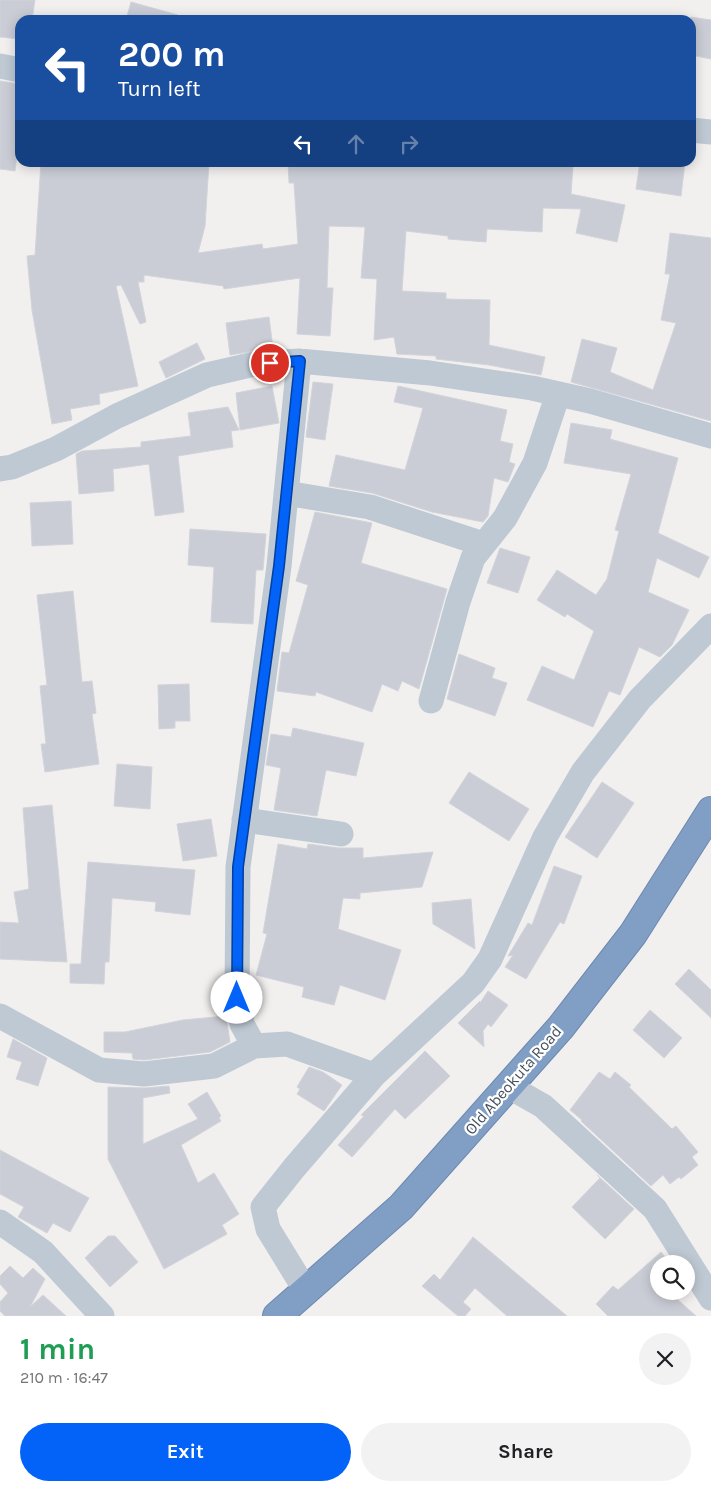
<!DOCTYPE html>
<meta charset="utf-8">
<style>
body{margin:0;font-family:Karla,sans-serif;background:#f2f2f2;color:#202124;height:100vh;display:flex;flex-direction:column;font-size:19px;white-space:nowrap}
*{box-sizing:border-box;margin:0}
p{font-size:16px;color:#757577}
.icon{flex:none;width:28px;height:28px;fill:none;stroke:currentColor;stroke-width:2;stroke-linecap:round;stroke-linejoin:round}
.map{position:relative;height:1316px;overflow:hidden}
.drawer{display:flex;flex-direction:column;background:#fff;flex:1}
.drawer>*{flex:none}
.hud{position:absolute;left:15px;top:15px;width:681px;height:152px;border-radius:15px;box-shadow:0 2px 12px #0003;background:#1a4fa0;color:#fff;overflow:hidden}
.controls{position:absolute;left:650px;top:1255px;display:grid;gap:10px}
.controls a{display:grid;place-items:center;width:45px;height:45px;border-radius:50%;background:#fff;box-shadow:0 2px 12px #0003;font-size:25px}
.pin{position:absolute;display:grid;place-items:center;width:42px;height:42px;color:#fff;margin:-21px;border:2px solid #fff;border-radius:50%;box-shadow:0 1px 5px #0007}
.me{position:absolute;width:55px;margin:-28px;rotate:0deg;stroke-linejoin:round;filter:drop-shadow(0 0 4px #0008)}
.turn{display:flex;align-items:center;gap:18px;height:105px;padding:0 20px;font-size:22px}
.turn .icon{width:65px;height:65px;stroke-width:2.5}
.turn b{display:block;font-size:35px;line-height:42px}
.lanes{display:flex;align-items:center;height:48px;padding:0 20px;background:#0003;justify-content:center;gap:25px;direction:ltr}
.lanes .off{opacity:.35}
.round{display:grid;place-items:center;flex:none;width:52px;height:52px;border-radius:26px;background:#f2f2f2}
.summary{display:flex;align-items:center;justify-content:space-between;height:85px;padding:0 20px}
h1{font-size:30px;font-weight:700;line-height:38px;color:#1e9e55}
.cta{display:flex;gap:10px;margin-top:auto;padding:10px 20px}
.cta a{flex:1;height:58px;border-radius:30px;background:#0362f7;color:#fff;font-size:20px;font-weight:700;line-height:58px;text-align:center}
.cta a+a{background:#f2f2f2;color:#202124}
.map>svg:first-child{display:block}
.building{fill:#cacdd5;stroke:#d2d4db}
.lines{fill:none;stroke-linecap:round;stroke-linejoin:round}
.highway-casing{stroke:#6c89b0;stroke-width:30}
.street{stroke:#bec9d3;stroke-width:25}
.highway{stroke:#819ec4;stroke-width:28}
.route-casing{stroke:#0240a1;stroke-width:12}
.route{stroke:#0362f7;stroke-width:9}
.labels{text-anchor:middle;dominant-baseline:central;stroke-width:4.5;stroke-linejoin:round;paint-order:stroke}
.street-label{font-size:16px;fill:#45515f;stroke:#fff}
</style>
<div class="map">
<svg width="711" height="1316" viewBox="0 0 711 1316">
<rect width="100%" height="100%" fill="#f2efef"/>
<!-- building -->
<path class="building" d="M0,0H35L32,20H20V39L0,37Z
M131,2L178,15L177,20H126Z
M691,17L711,20V59L691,55Z
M0,81L20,84V131L15,171L0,169Z
M41,162H209L205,226L198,253L262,244L263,249L298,244L294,183H289L288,162H546V164L573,166L571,194L625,205L617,242L576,233L581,209L543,208L542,232L487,229L486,242L448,239V236L406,231L402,291L446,293V299L490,300L489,345L545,357L541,375L489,365L436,359V356L397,354L394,337L374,340L377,279L361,278L365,227L329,226L327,288H333L330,336L297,334L300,278L224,289L223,286L144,275V282H138L146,322L140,324L121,285L116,286L138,386L99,394L100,404L70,409L72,420L52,424L32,310L27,256L35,255Z
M640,162H685L681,196L636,189Z
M670,233L711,238V421L571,382L582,339L617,348L610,372L653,390L676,323L661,320L670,274H665Z
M269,317L273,348L230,355L226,323Z
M197,343L205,359L166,378L159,362Z
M313,382L333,384L325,440L306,437Z
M272,386L279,423L240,430L236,393Z
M398,386L507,410L500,441L513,444L509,462L515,464L508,482L494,478L488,516L483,522L432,512L372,493L329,486L336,455L405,470L423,408L394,402Z
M228,407L239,430L231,431L233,447L178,456L184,512L155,516L149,464L113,469L114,491L79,494L76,454L82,451L141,447V442L191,436L188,413Z
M571,423L612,430L610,439L678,458L658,533L709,557L699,578L657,558L648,592L689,610L672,645L660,657L639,647L620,695L609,691L593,727L527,700L542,666L574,680L594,631L567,614L565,617L537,600L557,570L596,595L607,579L619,531L615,530L631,474L564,463Z
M71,501L73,544L32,546L30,503Z
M315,512L372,523L361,563L447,589L419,689L402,681L398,691L382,684L372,712L316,692L315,696L277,691L282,652L289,653L308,585L296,581Z
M190,529L266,534L263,570H256L253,624L211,622L214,567L188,565Z
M500,548L530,557L518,593L487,583Z
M73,591L82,682L92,681L96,713L92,714L99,764L45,772L41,744H46L40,686L47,685L37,595Z
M459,654L495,668L492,678L507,683L495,716L447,699Z
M189,684L190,721H175V728L159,729L158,685Z
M293,728L364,743L356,776L326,770L317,816L274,810L281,768L266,765L271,734L291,737Z
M117,764L152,767L150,809L114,806Z
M469,772L529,809L509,841L449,803Z
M602,782L634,803L597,858L565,837Z
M52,805L67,962L0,959V922L19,923L14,892L29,889L23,808Z
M211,819L217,856L183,861L177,824Z
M278,844L307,849L308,844L339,848H363V858L433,852L422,887L360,893V899L343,898L338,929L401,950L385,1000L340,985L334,1005L302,997L304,987L256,975L267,934L263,933Z
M88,862L195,870L190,915L155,911L156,902L112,898L109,962H105L104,984L70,983V964H81Z
M554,866L582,876L564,924L560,922L526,979L505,967L513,955L508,956L528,923L532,925Z
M471,899L475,949L433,924L432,903Z
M689,969L711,990V1018L675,984Z
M488,991L508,1005L491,1027L488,1024L483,1031L484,1047L458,1023L480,1001V1003Z
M650,1010L682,1038L664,1058L633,1030Z
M226,1016L230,1042L210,1052L144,1060L133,1059L132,1053L104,1052V1032H125L183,1020Z
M13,1039L47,1058L38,1086L16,1079L22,1062L7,1057Z
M425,1051L450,1076L405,1119L395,1109L352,1157L338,1145L364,1116L361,1115Z
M309,1067L323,1072L342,1085L324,1111L297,1094L300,1089L297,1087Z
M599,1072L610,1079L615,1072L631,1085L629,1087L672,1129L676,1126L698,1152L692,1157L698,1165L681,1179L679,1177L670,1184L663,1175L651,1186L581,1121L582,1120L570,1110Z
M169,1086L170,1093L143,1098V1144L198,1119L188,1104L207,1092L221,1116L219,1118L221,1121L181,1145L198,1183L214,1173L239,1214L222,1225L227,1234L164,1269L108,1159V1087L145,1088Z
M0,1150L89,1198L70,1232L53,1223L47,1233L18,1217L24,1207L0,1194Z
M597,1175L634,1209L605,1239L572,1207L600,1178Z
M108,1236H115L138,1262L110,1287L85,1258Z
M473,1237L567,1316H507L475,1288L463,1302L471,1309L465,1316H458L422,1286L434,1274L440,1280Z
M661,1252L671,1264H659V1291H684L676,1298L696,1316H608L596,1304L613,1286L618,1290Z
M10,1266L23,1278L33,1268L45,1279L30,1307L43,1295L66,1316H5L0,1311V1302L8,1293L0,1284V1276Z"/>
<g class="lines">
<defs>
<path id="highway" d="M277,1316L401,1207L561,1027L633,934L711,811"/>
</defs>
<!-- highway casing -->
<use href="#highway" class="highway-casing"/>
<!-- street -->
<path class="street" d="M0,66L20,70
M691,130L711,132
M299,361L279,566L238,867L237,997L242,1024L254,1046L287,1044L374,1075
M0,469L12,467L56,449L117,416L207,375L255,364L299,361L430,373L532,388L590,401L711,436
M286,493L370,507L483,544
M431,701L458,602L473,558L505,518L535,463L558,394
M244,820L341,834
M0,1016L99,1070L144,1074L214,1066L254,1046
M508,1086L543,1106L655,1209L711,1298
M0,1222L43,1252L102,1316
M306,1291L268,1229L263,1207L294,1168L374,1075L473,983L490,959L545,837L583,772L640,699L711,626"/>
<!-- highway -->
<use href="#highway" class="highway"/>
</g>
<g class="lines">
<defs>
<path id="route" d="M237,998L238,867L279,566L300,361L270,363"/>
</defs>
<!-- route casing -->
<use href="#route" class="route-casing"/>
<!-- route -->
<use href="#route" class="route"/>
</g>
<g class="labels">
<!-- street labels -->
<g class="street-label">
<text transform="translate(513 1080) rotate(-49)">Old Abeokuta Road</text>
</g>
</g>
</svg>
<div class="controls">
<a><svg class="icon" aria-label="search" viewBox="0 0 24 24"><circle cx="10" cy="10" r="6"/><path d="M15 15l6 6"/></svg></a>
</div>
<div class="pin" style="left:270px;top:363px;background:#d93025"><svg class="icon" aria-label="arrive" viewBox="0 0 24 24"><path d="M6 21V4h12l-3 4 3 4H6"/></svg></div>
<svg class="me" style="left:237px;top:998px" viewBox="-20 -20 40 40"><circle r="19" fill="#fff"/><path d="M0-13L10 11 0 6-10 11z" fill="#0362f7"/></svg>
<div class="hud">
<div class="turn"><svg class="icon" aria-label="left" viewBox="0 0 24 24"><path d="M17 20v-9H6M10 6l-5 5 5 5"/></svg><div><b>200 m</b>Turn left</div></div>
<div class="lanes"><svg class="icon" aria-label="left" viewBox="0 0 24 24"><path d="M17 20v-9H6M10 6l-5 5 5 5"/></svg><svg class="icon off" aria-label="ahead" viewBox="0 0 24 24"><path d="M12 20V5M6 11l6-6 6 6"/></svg><svg class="icon off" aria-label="right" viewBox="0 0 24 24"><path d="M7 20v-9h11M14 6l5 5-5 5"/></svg></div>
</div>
</div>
<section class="drawer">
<div class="summary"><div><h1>1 min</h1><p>210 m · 16:47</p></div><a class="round"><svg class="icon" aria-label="close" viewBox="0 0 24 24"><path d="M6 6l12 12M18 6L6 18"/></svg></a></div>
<div class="cta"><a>Exit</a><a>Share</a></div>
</section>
